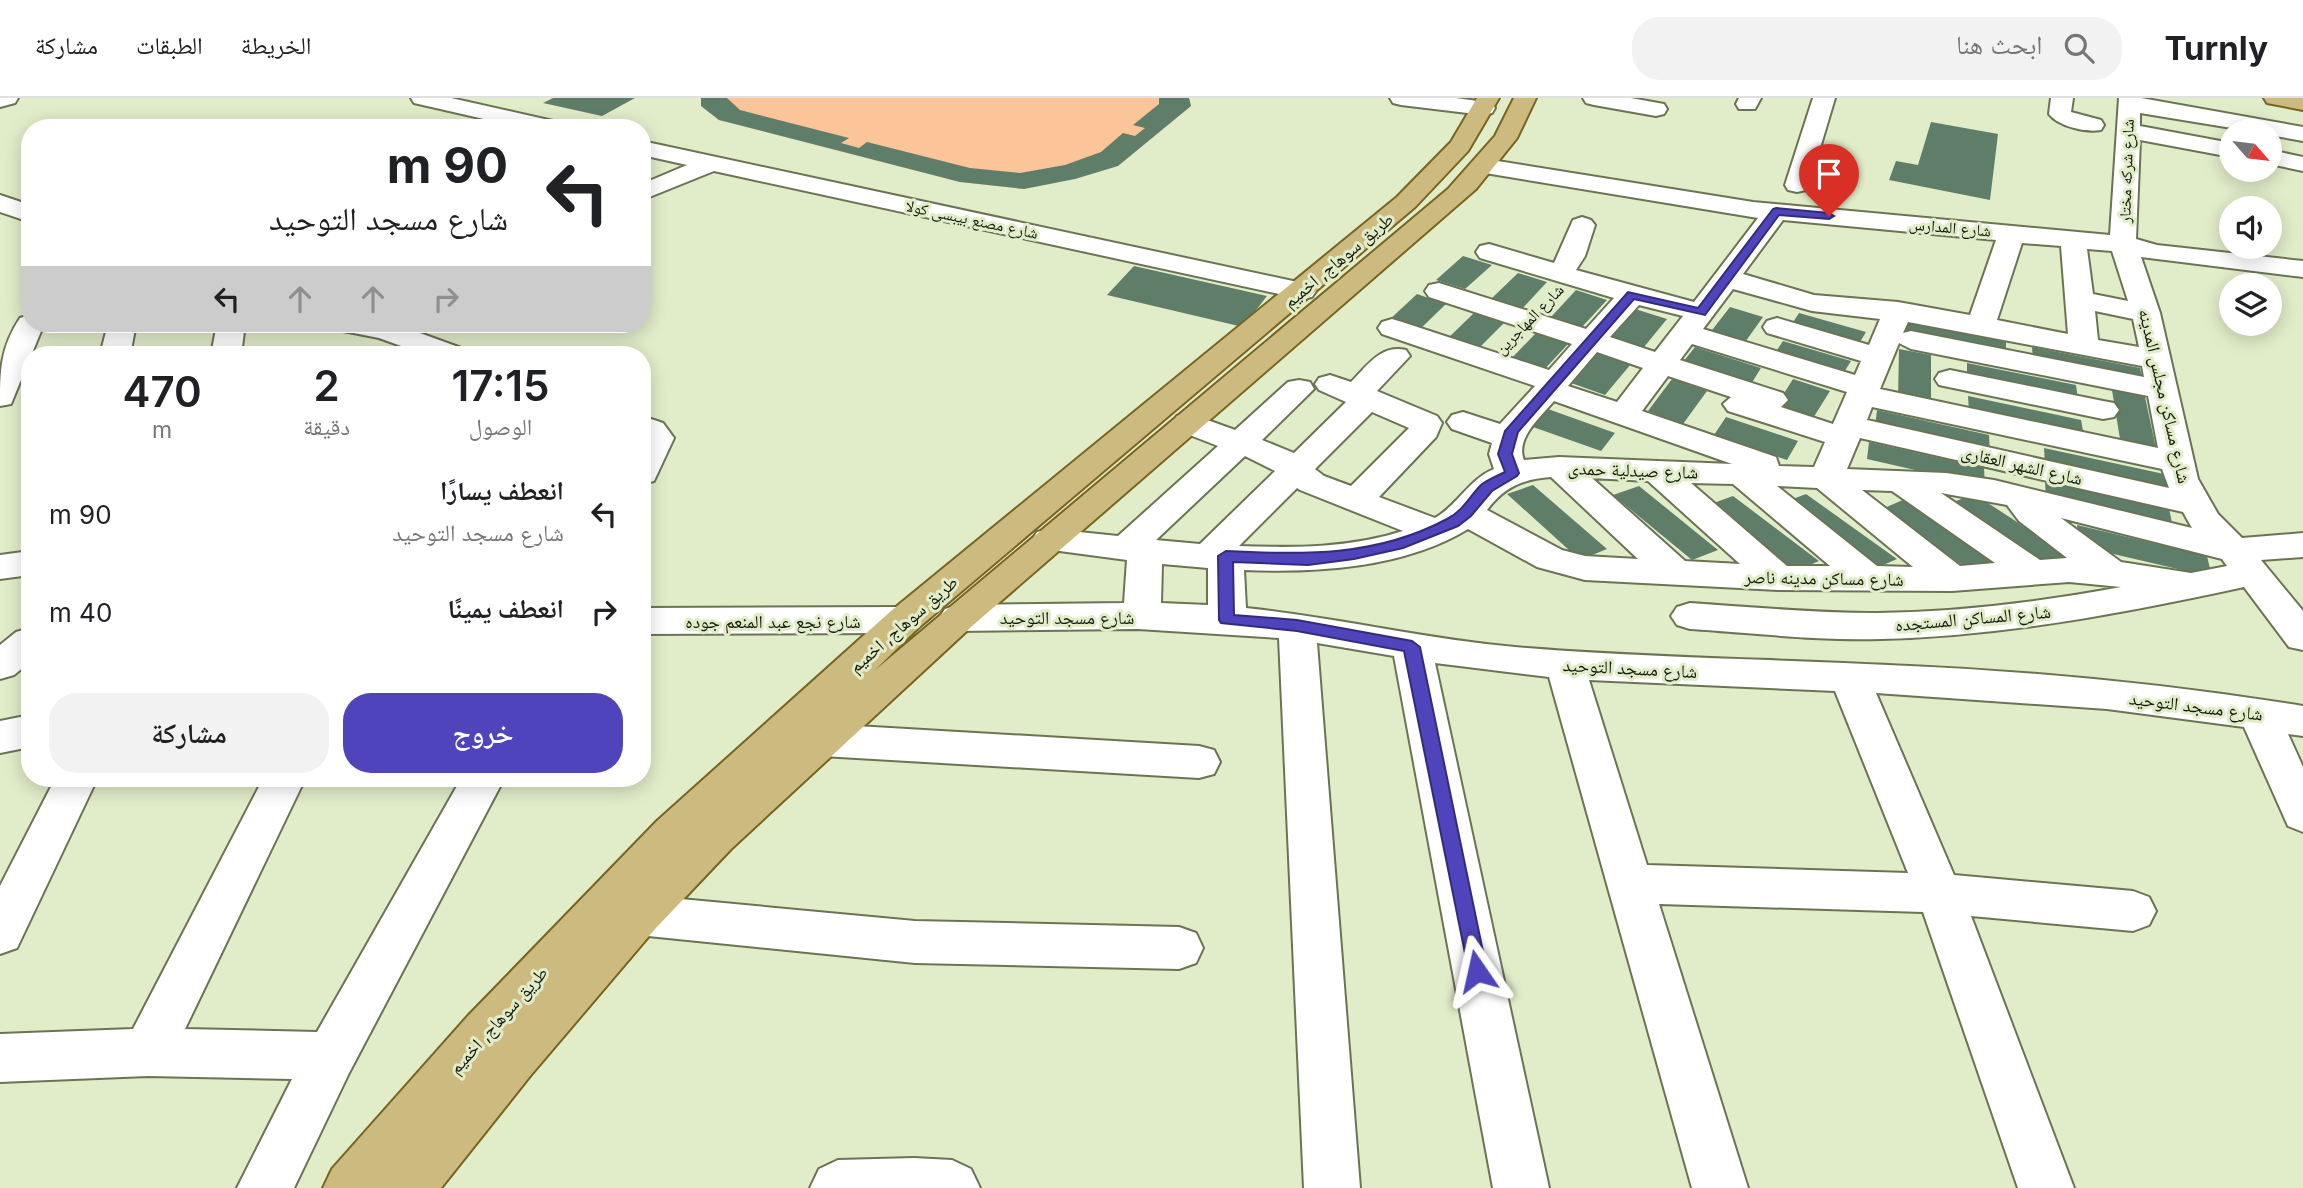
<!DOCTYPE html>
<html lang="ar">
<meta charset="utf-8">
<style>
body{margin:0;font-family:Inter,"Noto Naskh Arabic",sans-serif;background:#f2f2f2;color:#202124;direction:rtl;height:100vh;display:flex;flex-direction:column;font-size:26px;white-space:nowrap}
*{box-sizing:border-box;margin:0}
p{font-size:23px;color:#757577}
.icon{flex:none;width:38px;height:38px;fill:none;stroke:currentColor;stroke-width:2;stroke-linecap:round;stroke-linejoin:round}
.map{position:relative;flex:1;overflow:hidden;direction:ltr}
.sheet{position:absolute;left:21px;top:248px;width:630px;height:441px;display:flex;flex-direction:column;background:#fff;border-radius:28px;box-shadow:0 4px 18px #0003;direction:rtl}
.sheet>*{flex:none}
.hud{position:absolute;left:21px;top:21px;width:630px;height:214px;border-radius:28px;box-shadow:0 4px 18px #0003;direction:rtl;background:#fff;color:#202124;overflow:hidden}
.needle{width:46px;rotate:118deg}
.fabs{position:absolute;left:2219px;top:21px;display:grid;gap:14px}
.fabs a{display:grid;place-items:center;width:63px;height:63px;border-radius:50%;background:#fff;box-shadow:0 4px 18px #0003;font-size:35px}
.pin{position:absolute;display:grid;place-items:center;width:60px;height:60px;color:#fff;margin:-72px -30px;border-radius:50% 50% 50% 0;rotate:-45deg;box-shadow:0 0 7px #0007}
.pin .icon{rotate:45deg}
.me{position:absolute;width:77px;margin:-38px;rotate:349deg;stroke-linejoin:round;filter:drop-shadow(0 0 5px #0008)}
.turn{display:flex;align-items:center;gap:24px;height:147px;padding:0 28px;font-size:32px}
.turn .icon{width:91px;height:91px;stroke-width:2.5}
.turn b{display:block;font-size:49px;line-height:60px}
.lanes{display:flex;align-items:center;height:66px;padding:0 28px;background:#0003;justify-content:center;gap:35px;direction:ltr}
.lanes .off{opacity:.35}
.eta{display:flex;justify-content:space-evenly;align-items:center;height:119px;text-align:center}
.eta b{font-size:42px;font-weight:600;line-height:49px}
.button{display:flex;gap:14px;margin-top:auto;padding:14px 28px}
.button a{flex:1;height:80px;border-radius:28px;background:#4f44bb;color:#fff;font-size:28px;font-weight:600;line-height:80px;text-align:center}
.button a+a{background:#f2f2f2;color:#202124}
ul{padding:0;list-style:none}
li{display:flex;align-items:center;gap:21px;height:98px;padding:0 28px}
li div{flex:1}
li b{display:block;font-size:26px}
li em{font-style:normal}
header{display:flex;align-items:center;gap:42px;box-sizing:border-box;height:98px;padding:0 35px;background:#fff;border-bottom:2px solid #e0e0e0}
header strong{font-size:33px}
nav{display:flex;gap:38px;margin-inline-start:auto;font-size:24px}
.search{width:490px;height:63px;background:#f2f2f2;display:flex;align-items:center;gap:18px;box-sizing:border-box;padding:0 24px;border-radius:28px;color:#757577;font-size:26px}
.map>svg:first-child{display:block}
.green{fill:#fbc499}
.building{fill:#5f7e69}
.lines{fill:none;stroke-linecap:round;stroke-linejoin:round}
.minor-casing{stroke:#6a7455;stroke-width:4}
.major-casing{stroke:#776420;stroke-width:4}
.minor{fill:#fff;fill-rule:evenodd}
.major{fill:#cdba7f;fill-rule:evenodd}
.route{fill:#4f44bb;stroke:#332c7a;stroke-width:2}
.labels{text-anchor:middle;dominant-baseline:central;stroke-width:6;stroke-linejoin:round;paint-order:stroke}
.far-street-label{font-size:16px;fill:#161a0e;stroke:#e1ecc9}
.street-label{font-size:18px;fill:#161a0e;stroke:#e1ecc9}
</style>
<header>
<strong>Turnly</strong>
<div class="search"><svg class="icon" aria-label="search" viewBox="0 0 24 24"><circle cx="10" cy="10" r="6"/><path d="M15 15l6 6"/></svg>ابحث هنا</div>
<nav><a>الخريطة</a><a>الطبقات</a><a>مشاركة</a></nav>
</header>
<div class="map">
<svg width="2303" height="1090" viewBox="0 0 2303 1090">
<rect width="100%" height="100%" fill="#e1ecc9"/>
<!-- green -->
<path class="green" d="M701,0H1189L1191,8L1118,68L1024,91L960,84L719,22L701,8Z"/>
<!-- building -->
<path class="building" d="M553,0H635L602,18L543,5Z
M701,0H727L740,12L849,40L841,45L859,50L867,44L970,70L1020,75L1065,67L1101,54L1123,35L1135,38L1145,30L1133,27L1159,6V0H1189L1191,8L1118,68L1075,81L1024,91L960,84L719,22L701,8Z
M1931,24L1998,36L1990,102L1889,82L1896,63L1918,67Z
M1463,158L1492,167L1465,191L1436,182Z
M1134,168L1267,198L1243,229L1107,197Z
M1518,175L1547,184L1522,211L1491,201Z
M1576,192L1607,202L1582,229L1551,219Z
M1417,196L1446,206L1417,234L1388,223Z
M1730,209L1763,219L1743,247L1709,236Z
M1635,211L1667,221L1644,249L1611,239Z
M1474,215L1504,225L1476,253L1445,243Z
M1799,215L1866,234L1857,249L1790,229Z
M1903,223L2006,244V258L1902,237Z
M1536,235L1568,246L1540,276L1508,264Z
M1783,243L1851,263L1841,279L1773,258Z
M1695,249L1761,270L1751,286L1683,264Z
M2032,249L2140,270L2143,285L2033,263Z
M1899,251L1931,257V308L1898,301Z
M1597,255L1631,266L1605,297L1571,285Z
M1967,265L2076,287L2078,302L1967,279Z
M1672,281L1707,293L1683,326L1648,313Z
M1793,281L1830,293L1810,325L1773,313Z
M2112,292L2145,299L2157,355L2121,347Z
M1968,298L2081,322L2084,338L1969,314Z
M1548,311L1615,335L1601,353L1533,329Z
M1877,312L1989,337L1990,354L1875,329Z
M1726,319L1798,343L1787,362L1714,337Z
M1869,344L1984,370L1985,388L1867,361Z
M2044,350L2164,376L2168,394L2045,367Z
M2045,382L2169,410L2173,430L2046,401Z
M1533,387L1607,451L1580,462L1507,396Z
M1639,388L1718,452L1692,462L1613,397Z
M1806,396L1897,461L1872,472L1782,405Z
M1974,396L2074,461L2050,471L1951,405Z
M1733,398L1819,463L1793,474L1708,407Z
M1905,401L2001,467L1978,478L1882,411Z
M2077,427L2207,458L2212,479L2079,448Z"/>
<g class="lines">
<defs>
<path id="minor" d="M0,0H18L15,5L0,9Z
M411,0H451L562,25L565,30H523L414,5Z
M1390,0H1456L1492,5L1495,10L1492,15L1484,17L1401,7L1393,5Z
M1583,0H1631L1664,6L1667,11L1664,16L1656,18L1594,7L1586,5Z
M1739,0H1761L1755,11H1739L1736,6Z
M1813,0H1835L1809,87L1806,92L1797,94L1788,92L1785,87Z
M2051,0H2073L2071,14L2101,22L2104,27L2101,32C2086,35 2058,28 2049,16Z
M2119,0H2141L2303,29V43L2270,37V33H2250L2140,15V28L2231,45V59L2140,42L2136,141L2157,147L2303,163V179L2141,159L2160,215L2198,381L2218,416L2242,440L2303,435V459L2261,462L2303,513V552L2289,549L2244,489C2124,515 2004,538 1881,541C1817,543 1754,535 1690,531L1677,527L1671,518L1677,509L1690,505C1752,509 1814,515 1877,515C1958,514 2040,504 2121,489L2069,484L1952,493L1778,492L1585,482L1537,469L1468,431C1404,470 1318,475 1244,472L1246,510C1336,519 1424,541 1515,549C1646,560 1778,561 1910,568C2042,574 2173,587 2303,608V638L2288,636L2303,669V734L2288,728L2244,629L2107,611L1876,595L1954,777L2133,793L2149,799L2156,813L2149,827L2133,833L1971,818L2074,1090H2018L1923,814L1659,806L1748,1090H1692L1549,579L1435,565L1549,1090H1493L1394,558L1317,545L1360,1090H1304L1279,540L1138,531L958,533L945,529L939,520L945,511L958,507L1124,505L1127,462L1037,450L1032,442L1037,434L1050,431L1118,438L1218,348L1177,332L1172,325L1177,318L1188,315L1235,332L1288,284L1299,282L1310,284L1314,291L1262,342L1294,355L1346,304L1319,292L1315,286L1319,280L1330,277L1351,284C1367,268 1381,246 1406,252L1410,258L1377,293L1437,318L1442,325L1436,339L1379,399L1435,420C1458,407 1469,381 1494,371L1489,356L1492,345L1452,331L1447,324L1452,317L1463,314L1500,326L1535,288L1382,236L1378,230L1382,224L1392,221L1402,224L1549,272L1572,246L1429,199L1425,193L1429,187L1439,185L1586,231L1614,200L1480,160L1476,154L1480,148L1489,146L1554,165L1573,122L1582,119L1591,122L1595,127L1585,158L1576,172L1694,204L1758,120L1485,75L1477,73L1473,68L1477,63L1485,61L1753,104L2110,137ZM1783,122L1996,142L1970,217L1898,204L1814,197L1743,176ZM2022,145L2061,148L2068,236L1997,222ZM2087,151L2112,153L2128,203L2093,196ZM1733,191L1812,213L1880,221L1869,247L1777,220L1767,223L1763,229L1767,235L1861,263L1855,277L1703,231ZM1639,207L1683,218L1655,254L1610,239ZM2095,213L2133,221L2139,249L2098,242ZM1908,224L2142,268L2144,279L1911,233L1903,235ZM1899,245L1911,251L2148,298L2158,350L1880,291ZM1692,246L1847,294L1833,326L1781,309L1788,302L1783,295L1680,262ZM1597,254L1643,270L1617,304L1568,288ZM1668,278L1731,299L1723,306L1728,313L1825,344L1814,369L1779,368L1776,359L1642,313ZM1554,303L1732,366L1559,359L1524,362C1515,340 1541,319 1554,303ZM1872,309L2162,371L2169,390L1867,322ZM1372,314L1409,330L1351,388L1324,378L1315,371ZM1860,340L2183,414L2192,430L1994,382L1946,375L1847,371ZM1245,358L1275,373L1200,446L1156,442ZM1551,379L1638,461L1585,458L1562,452L1487,412C1504,389 1523,381 1551,379ZM1592,380L1648,383L1740,466L1685,463ZM1691,385L1733,386L1830,468H1787ZM1777,388L1817,390L1913,469L1877,468ZM1297,390L1300,392L1403,433C1351,450 1294,450 1239,448ZM1862,392L1892,393L1995,465L1960,468ZM1941,395L2007,407L2019,423L2067,460L2040,462ZM2061,420L2222,461L2227,468L2191,475L2121,464ZM1162,466L1208,470V507L1161,505ZM1589,582L1835,593L1908,775L1647,767Z
M642,43L1302,185L1312,187L1316,193L1312,199L1302,201L714,73L642,102V86L687,67L642,57Z
M2270,52L2303,59V73L2270,66Z
M0,97L30,107V124L0,114Z
M30,217V226H44L11,306L0,308C0,274 0,250 20,220Z
M108,226H136L130,257H100Z
M217,226H245L241,257H211Z
M334,226H395L464,251L468,257H426L379,240L338,232Z
M1950,272L2103,303L2114,305L2119,312L2114,319L2103,321L1939,287L1935,281L1939,275Z
M642,318L663,325L674,340L654,383L642,386Z
M30,453V477L0,481V457Z
M904,509L917,513L923,522L917,531L904,535L642,536V510Z
M30,530V564L14,577L0,581V547L16,534Z
M30,617V649L0,655V623Z
M822,626L1199,648L1214,652L1220,664L1214,676L1199,680L822,658L807,653L801,642L807,631Z
M55,681H97L17,850L0,856V788Z
M263,681H305L185,931L317,934L461,681H504L349,975L294,1090H237L292,981L148,978L0,984V936L133,931Z
M638,797L915,823L1179,829L1196,835L1203,850L1196,865L1179,871L915,865L638,837L621,831L615,817L621,803Z
M914,1060L952,1062L971,1071L980,1090H810L819,1071L838,1062Z"/>
<path id="major" d="M1477,0H1499L1468,53L1415,109L917,531L874,573L1448,91L1495,38L1514,0H1536L1517,40L1476,91L971,529L731,751L655,831L530,978L441,1090H323L332,1071L467,919L657,723L891,513L1397,99L1451,44Z
M2264,0H2303V12L2267,5Z"/>
</defs>
<!-- minor casing -->
<use href="#minor" class="minor-casing"/>
<!-- major casing -->
<use href="#major" class="major-casing"/>
<!-- minor -->
<use href="#minor" class="minor"/>
<!-- major -->
<use href="#major" class="major"/>
</g>
<!-- route -->
<path class="route" d="M1776,110L1829,115L1834,118L1829,121L1779,117L1705,217L1634,201L1518,334L1512,356L1519,375L1517,378L1492,393L1471,418L1458,428L1403,450L1354,461L1308,467L1233,464L1234,517L1297,522L1412,543L1420,549L1487,873L1484,880L1477,882L1470,880L1404,553L1297,533L1221,525L1219,522L1218,458L1226,453C1303,457 1376,459 1447,421C1463,413 1469,399 1481,387C1487,382 1497,378 1505,374L1498,356L1505,333L1628,194L1698,210L1773,111Z"/>
<g class="labels">
<!-- far-street labels -->
<g class="far-street-label">
<text transform="translate(2126 73) rotate(-88)">شارع شركه مختار</text>
<text transform="translate(972 121) rotate(12)">شارع مصنع بيبسى كولا</text>
<text transform="translate(1950 129) rotate(5)">شارع المدارس</text>
<text transform="translate(1529 221) rotate(-46)">شارع المهاجرين</text>
</g>
<!-- street labels -->
<g class="street-label">
<text transform="translate(1338 162) rotate(-40)">طريق سوهاج, اخميم</text>
<text transform="translate(2165 298) rotate(77)">شارع مساكن مجلس المدينه</text>
<text transform="translate(2022 367) rotate(13)">شارع الشهر العقارى</text>
<text transform="translate(1633 372) rotate(2)">شارع صيدلية حمدى</text>
<text transform="translate(1824 480) rotate(1)">شارع مساكن مدينه ناصر</text>
<text x="1067" y="519">شارع مسجد التوحيد</text>
<text transform="translate(1973 520) rotate(-5)">شارع المساكن المستجده</text>
<text x="773" y="523">شارع نجع عبد المنعم جوده</text>
<text transform="translate(903 526) rotate(-41)">طريق سوهاج, اخميم</text>
<text transform="translate(1630 570) rotate(3)">شارع مسجد التوحيد</text>
<text transform="translate(2196 608) rotate(7)">شارع مسجد التوحيد</text>
<text transform="translate(498 922) rotate(-48)">طريق سوهاج, اخميم</text>
</g>
</g>
</svg>
<div class="fabs">
<a><svg class="needle" viewBox="-14 -14 28 28"><path d="M0-13l5 13h-10z" fill="#e53935"/><path d="M0 13l5-13h-10z" fill="#757577"/></svg></a>
<a><svg class="icon" aria-label="sound" viewBox="0 0 24 24"><path d="M4 9h4l5-4v14l-5-4H4zM17 9q2 3 0 6"/></svg></a>
<a><svg class="icon" aria-label="layers" viewBox="0 0 24 24"><path d="M12 4l9 5-9 5-9-5zM3 14l9 5 9-5"/></svg></a>
</div>
<div class="pin" style="left:1829px;top:118px;background:#d93025"><svg class="icon" aria-label="arrive" viewBox="0 0 24 24"><path d="M6 21V4h12l-3 4 3 4H6"/></svg></div>
<svg class="me" style="left:1477px;top:873px" viewBox="-20 -20 40 40"><path d="M0-17L14 15 0 8-14 15z" fill="#4f44bb" stroke="#fff" stroke-width="4"/></svg>
<div class="hud">
<div class="turn"><svg class="icon" aria-label="left" viewBox="0 0 24 24"><path d="M17 20v-9H6M10 6l-5 5 5 5"/></svg><div><b>90 m</b>شارع مسجد التوحيد</div></div>
<div class="lanes"><svg class="icon" aria-label="left" viewBox="0 0 24 24"><path d="M17 20v-9H6M10 6l-5 5 5 5"/></svg><svg class="icon off" aria-label="ahead" viewBox="0 0 24 24"><path d="M12 20V5M6 11l6-6 6 6"/></svg><svg class="icon off" aria-label="ahead" viewBox="0 0 24 24"><path d="M12 20V5M6 11l6-6 6 6"/></svg><svg class="icon off" aria-label="right" viewBox="0 0 24 24"><path d="M7 20v-9h11M14 6l5 5-5 5"/></svg></div>
</div>
<section class="sheet">
<div class="eta">
<div><b>17:15</b><p>الوصول</p></div>
<div><b>2</b><p>دقيقة</p></div>
<div><b>470</b><p>m</p></div>
</div>
<ul>
<li><svg class="icon" aria-label="left" viewBox="0 0 24 24"><path d="M17 20v-9H6M10 6l-5 5 5 5"/></svg><div><b>انعطف يسارًا</b><p>شارع مسجد التوحيد</p></div><em>90 m</em></li>
<li><svg class="icon" aria-label="right" viewBox="0 0 24 24"><path d="M7 20v-9h11M14 6l5 5-5 5"/></svg><div><b>انعطف يمينًا</b></div><em>40 m</em></li>
</ul>
<div class="button"><a>خروج</a><a>مشاركة</a></div>
</section>
</div>
